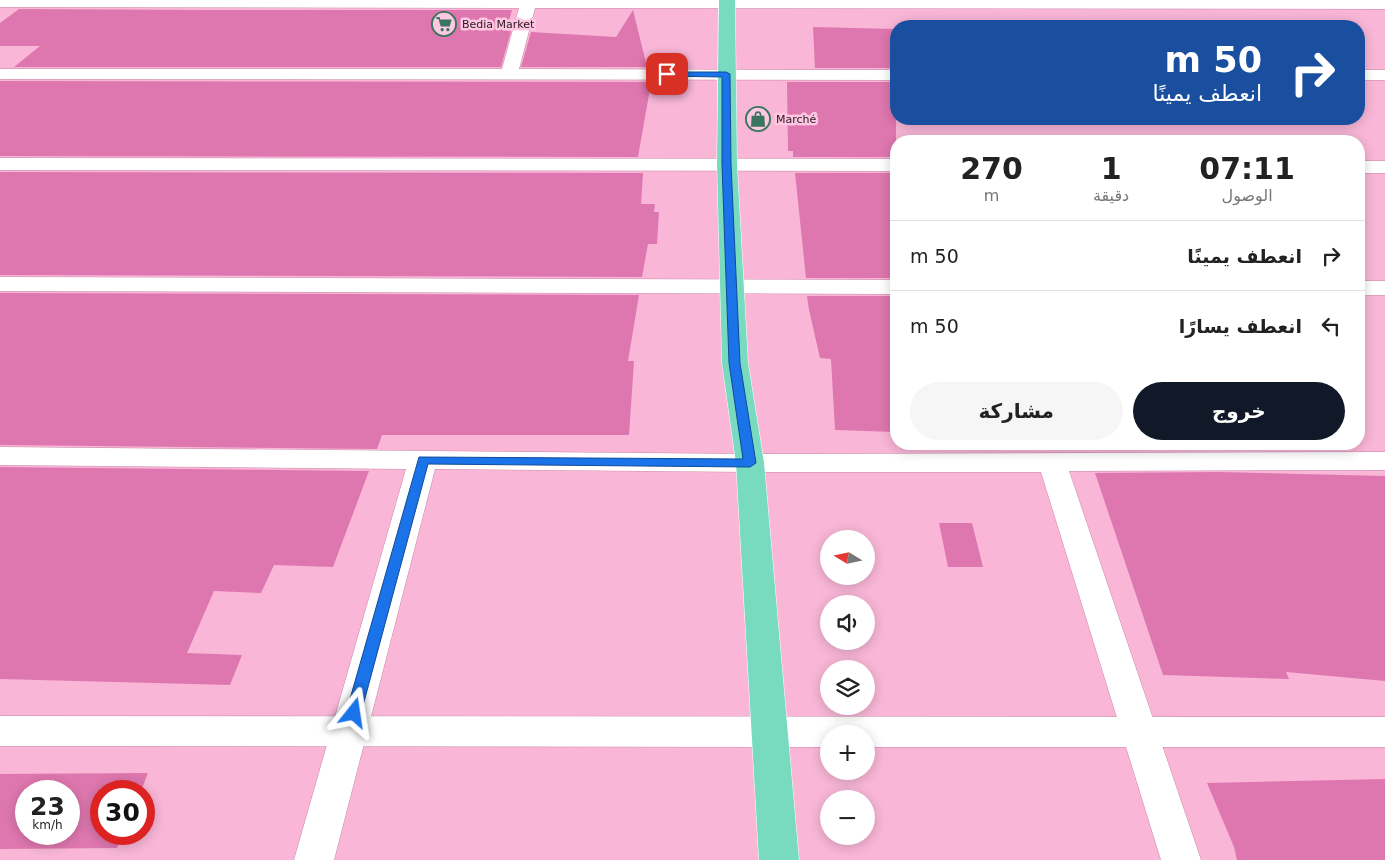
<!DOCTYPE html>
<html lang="ar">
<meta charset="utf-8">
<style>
body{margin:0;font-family:"DejaVu Sans",Cairo,sans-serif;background:#f6f6f6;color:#222;direction:rtl;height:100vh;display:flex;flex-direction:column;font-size:19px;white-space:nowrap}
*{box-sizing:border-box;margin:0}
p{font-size:16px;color:#767676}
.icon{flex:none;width:28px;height:28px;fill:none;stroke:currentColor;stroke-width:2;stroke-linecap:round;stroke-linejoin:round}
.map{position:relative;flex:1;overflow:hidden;direction:ltr}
.drawer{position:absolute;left:890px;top:135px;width:475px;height:315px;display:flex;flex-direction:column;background:#fff;border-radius:20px;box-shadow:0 2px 12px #0003;direction:rtl}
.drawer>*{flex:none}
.hud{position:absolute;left:890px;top:20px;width:475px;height:105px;border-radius:20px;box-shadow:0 2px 12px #0003;direction:rtl;background:#1a4fa0;color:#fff;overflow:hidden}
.needle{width:32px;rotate:280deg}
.tools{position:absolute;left:820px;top:530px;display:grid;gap:10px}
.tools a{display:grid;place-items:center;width:55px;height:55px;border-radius:50%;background:#fff;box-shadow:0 2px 12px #0003;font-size:25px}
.speed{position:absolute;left:15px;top:780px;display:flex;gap:10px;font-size:25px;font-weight:700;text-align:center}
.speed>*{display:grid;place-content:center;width:65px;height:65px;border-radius:50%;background:#fff;box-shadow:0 2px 12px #0003;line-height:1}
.speed small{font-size:12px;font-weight:400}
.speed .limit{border:8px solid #d22;background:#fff;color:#111}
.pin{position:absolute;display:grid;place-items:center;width:42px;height:42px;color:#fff;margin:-21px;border-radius:10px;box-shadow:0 2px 8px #0006}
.me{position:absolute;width:55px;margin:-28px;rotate:15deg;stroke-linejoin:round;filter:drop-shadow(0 0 4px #0008)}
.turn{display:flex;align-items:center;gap:18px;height:105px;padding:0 20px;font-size:22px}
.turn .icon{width:65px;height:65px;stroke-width:2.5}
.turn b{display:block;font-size:35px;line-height:42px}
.eta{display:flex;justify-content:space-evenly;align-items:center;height:85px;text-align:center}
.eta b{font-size:30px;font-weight:700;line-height:35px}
.action{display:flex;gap:10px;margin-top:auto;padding:10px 20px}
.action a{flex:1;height:58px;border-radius:30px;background:#111827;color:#fff;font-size:20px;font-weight:700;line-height:58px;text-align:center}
.action a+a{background:#f6f6f6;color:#222}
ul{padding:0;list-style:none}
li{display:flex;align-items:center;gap:15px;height:70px;padding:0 20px;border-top:1px solid #e0e0e0}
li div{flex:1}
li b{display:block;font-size:19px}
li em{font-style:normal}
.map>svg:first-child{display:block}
.building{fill:#de77af;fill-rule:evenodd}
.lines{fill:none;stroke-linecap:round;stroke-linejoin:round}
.minor-casing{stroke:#c889a9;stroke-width:1}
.tertiary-casing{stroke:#c889a9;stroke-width:1}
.primary-casing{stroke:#fff;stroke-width:1}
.minor{fill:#fff;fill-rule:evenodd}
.tertiary{fill:#fff;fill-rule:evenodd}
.primary{fill:#78dbbf;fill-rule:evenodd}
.route{fill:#1a73e8;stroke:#114b97}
.labels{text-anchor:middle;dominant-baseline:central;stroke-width:5;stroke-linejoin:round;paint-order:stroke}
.far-poi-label{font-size:11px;fill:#2d1522;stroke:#fec7e2;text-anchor:start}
</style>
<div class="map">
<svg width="1385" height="860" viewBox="0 0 1385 860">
<rect width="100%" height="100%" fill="#f9b6d7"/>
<!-- building -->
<path class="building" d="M19,9L204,10H512L506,31H511L501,67H14L40,46H0V23Z
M633,10L647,67H521L531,32L616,37Z
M813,27L896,29V68H815Z
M0,81L651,82V83L638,157L0,156Z
M787,82H896V157H793V151H788Z
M0,172L643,173L641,204H655L654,212H659L657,244H648L642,277L0,275Z
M795,173H896V278H806Z
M0,293L639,295L628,361H634L629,435H382L377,449L0,445Z
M807,296H896V432L835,430L831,359L820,358L809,310Z
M0,467L369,471L333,567L274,565L261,593L214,591L187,653L242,655L230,685L0,679Z
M1219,472L1385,476V681L1286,672L1289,679L1163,675L1095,473Z
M939,523H972L983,567H948Z
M148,773L141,791H101V834H123L117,848L0,849V774ZM26,791H69V834H26Z
M1385,779V860H1237L1234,847L1207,783Z"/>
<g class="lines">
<defs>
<path id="minor" d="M0,0H1385V9L535,8L519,69L896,70V80L0,79V69H502L519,8L0,7Z
M1359,70H1385V80H1359Z
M0,158L896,159V171L0,170Z
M1359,161H1385V173H1359Z
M0,277L896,280V294L0,291Z
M1359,281H1385V295H1359Z
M0,447L750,454L1385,452V470L1069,471L1201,860H1161L1041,472H750L435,469L334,860H294L406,469L0,465Z"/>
<path id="tertiary" d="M0,716L1385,717V747H866V734H829V747L0,746Z"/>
<path id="primary" d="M719,0H735L737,164L748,363L764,463L799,860H759L736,463L722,363L717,164Z"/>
</defs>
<!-- minor casing -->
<use href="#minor" class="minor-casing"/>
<!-- tertiary casing -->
<use href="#tertiary" class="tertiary-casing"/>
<!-- primary casing -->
<use href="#primary" class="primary-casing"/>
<!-- minor -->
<use href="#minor" class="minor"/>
<!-- tertiary -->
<use href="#tertiary" class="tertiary"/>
<!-- primary -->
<use href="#primary" class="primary"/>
</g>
<!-- route -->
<path class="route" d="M667,72H726L730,74L731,164L740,363L756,463L750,467L428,464L361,713L359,717L354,719L348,717L346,713L419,457L743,459L729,363L722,164V77L664,76V73Z"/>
<!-- icons -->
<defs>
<symbol id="supermarket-ring" viewBox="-11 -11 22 22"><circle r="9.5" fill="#fec7e2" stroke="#39755f" stroke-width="1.5"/><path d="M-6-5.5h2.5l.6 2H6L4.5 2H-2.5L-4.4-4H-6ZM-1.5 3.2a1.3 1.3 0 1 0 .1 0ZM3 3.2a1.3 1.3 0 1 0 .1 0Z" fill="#39755f"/></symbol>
<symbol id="shop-ring" viewBox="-11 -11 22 22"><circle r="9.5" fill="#fec7e2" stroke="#39755f" stroke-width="1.5"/><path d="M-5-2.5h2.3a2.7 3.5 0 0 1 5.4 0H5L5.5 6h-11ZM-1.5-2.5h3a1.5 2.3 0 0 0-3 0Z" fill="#39755f"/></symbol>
</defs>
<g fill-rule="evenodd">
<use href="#supermarket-ring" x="430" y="10" width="28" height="28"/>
<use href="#shop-ring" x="744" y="105" width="28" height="28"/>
</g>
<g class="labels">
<!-- far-poi labels -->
<g class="far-poi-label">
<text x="462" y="24">Bedia Market</text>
<text x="776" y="119">Marché</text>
</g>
</g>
</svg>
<div class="tools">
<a><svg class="needle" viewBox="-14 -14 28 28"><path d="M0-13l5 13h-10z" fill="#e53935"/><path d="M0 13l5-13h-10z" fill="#767676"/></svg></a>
<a><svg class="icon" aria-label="sound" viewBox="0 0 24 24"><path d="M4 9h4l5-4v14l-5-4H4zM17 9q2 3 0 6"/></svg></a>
<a><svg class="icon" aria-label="layers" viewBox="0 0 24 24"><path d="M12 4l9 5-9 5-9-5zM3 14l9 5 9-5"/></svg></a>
<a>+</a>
<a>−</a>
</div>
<div class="speed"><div>23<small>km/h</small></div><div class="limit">30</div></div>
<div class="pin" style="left:667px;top:74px;background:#d93025"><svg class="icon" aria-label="arrive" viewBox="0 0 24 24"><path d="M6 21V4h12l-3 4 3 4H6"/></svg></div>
<svg class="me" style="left:354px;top:713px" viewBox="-20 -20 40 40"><path d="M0-17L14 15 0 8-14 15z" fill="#1a73e8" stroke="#fff" stroke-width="4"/></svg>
<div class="hud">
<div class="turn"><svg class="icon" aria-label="right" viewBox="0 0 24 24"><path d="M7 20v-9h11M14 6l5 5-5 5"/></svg><div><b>50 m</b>انعطف يمينًا</div></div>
</div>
<section class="drawer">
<div class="eta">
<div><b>07:11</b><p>الوصول</p></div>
<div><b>1</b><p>دقيقة</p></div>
<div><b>270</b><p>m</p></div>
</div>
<ul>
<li><svg class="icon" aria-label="right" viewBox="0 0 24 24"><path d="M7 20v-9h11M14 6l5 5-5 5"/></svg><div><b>انعطف يمينًا</b></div><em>50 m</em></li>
<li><svg class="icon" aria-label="left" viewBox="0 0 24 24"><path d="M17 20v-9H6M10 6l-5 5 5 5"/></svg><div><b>انعطف يسارًا</b></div><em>50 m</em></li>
</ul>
<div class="action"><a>خروج</a><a>مشاركة</a></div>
</section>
</div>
